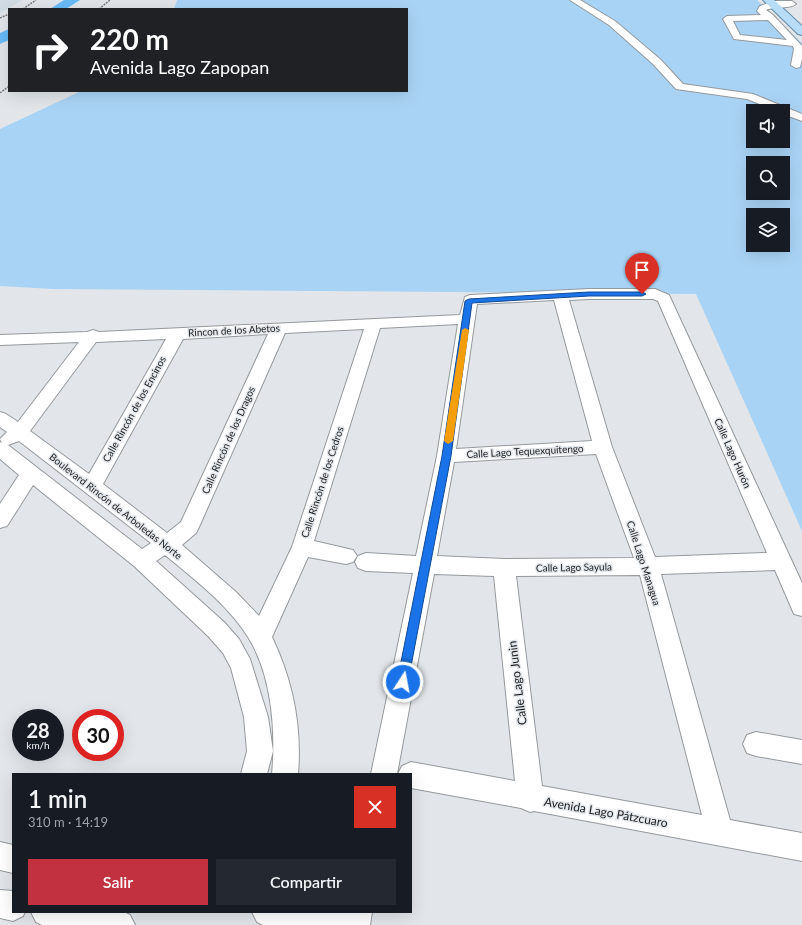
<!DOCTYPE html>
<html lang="es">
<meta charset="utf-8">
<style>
body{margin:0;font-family:Lato,sans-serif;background:#242831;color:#f1f3f6;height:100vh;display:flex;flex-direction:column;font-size:15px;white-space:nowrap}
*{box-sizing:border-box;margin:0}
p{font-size:13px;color:#9ea1a6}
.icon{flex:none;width:22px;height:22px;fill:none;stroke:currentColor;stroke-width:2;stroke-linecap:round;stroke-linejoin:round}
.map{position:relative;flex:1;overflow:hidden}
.side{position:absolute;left:12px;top:773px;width:400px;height:140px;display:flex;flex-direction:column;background:#171b24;border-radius:0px;box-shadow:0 4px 16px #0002}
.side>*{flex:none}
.top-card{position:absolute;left:8px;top:8px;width:400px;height:84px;border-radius:0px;box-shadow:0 4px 16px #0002;background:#202124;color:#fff;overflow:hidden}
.controls{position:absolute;left:746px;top:104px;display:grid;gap:8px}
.controls a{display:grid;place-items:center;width:44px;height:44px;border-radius:0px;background:#171b24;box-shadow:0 4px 16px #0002;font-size:20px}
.speed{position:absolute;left:12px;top:709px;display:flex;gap:8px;font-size:20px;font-weight:700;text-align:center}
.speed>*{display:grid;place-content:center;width:52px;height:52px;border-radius:50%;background:#171b24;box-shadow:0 4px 16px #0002;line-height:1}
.speed small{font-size:10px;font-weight:400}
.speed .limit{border:6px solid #d22;background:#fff;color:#111}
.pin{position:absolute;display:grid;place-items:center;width:34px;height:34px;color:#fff;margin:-41px -17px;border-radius:50% 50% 50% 0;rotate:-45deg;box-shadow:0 0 4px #0007}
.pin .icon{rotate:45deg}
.me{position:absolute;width:44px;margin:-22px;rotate:11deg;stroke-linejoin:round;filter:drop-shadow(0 0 3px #0008)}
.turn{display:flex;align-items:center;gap:14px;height:84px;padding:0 16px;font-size:18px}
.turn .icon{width:52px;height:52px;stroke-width:2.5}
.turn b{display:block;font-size:28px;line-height:34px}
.round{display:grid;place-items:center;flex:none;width:42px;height:42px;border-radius:0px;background:#242831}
.summary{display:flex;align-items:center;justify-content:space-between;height:68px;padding:0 16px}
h1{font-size:24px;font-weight:600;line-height:30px}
.cta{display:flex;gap:8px;margin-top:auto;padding:8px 16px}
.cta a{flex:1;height:46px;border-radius:0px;background:#c23140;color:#fff;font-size:16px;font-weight:600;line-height:46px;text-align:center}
.cta a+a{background:#242831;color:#f1f3f6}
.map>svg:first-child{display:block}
.built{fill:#d1dce5}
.green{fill:#a9d3f5;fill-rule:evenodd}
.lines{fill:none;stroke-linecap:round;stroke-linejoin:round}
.river{fill:#68bbf8;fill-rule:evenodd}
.minor-casing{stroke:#95999c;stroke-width:2}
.major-casing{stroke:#618aa8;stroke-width:2}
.path{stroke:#7e8184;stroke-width:1.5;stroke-dasharray:2 1;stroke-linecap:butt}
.minor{fill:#fff;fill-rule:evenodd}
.major{fill:#b6dcf7;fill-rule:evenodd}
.route{fill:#1a73e8;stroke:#114b97}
.slow{fill:#f59e0b}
.labels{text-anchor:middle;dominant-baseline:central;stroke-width:3;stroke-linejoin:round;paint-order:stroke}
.street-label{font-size:10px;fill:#1c1e1f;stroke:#e2e6ea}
.near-street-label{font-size:12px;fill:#1c1e1f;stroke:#e2e6ea}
</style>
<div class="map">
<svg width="802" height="925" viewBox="0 0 802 925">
<rect width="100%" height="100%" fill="#e2e6ea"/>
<!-- built -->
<path class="built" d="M0,0H23L0,13Z"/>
<!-- green -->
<path class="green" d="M177,0H757L802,43V531L696,294L53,289L0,286V129L81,91H407V9H174ZM753,111H783V141H753ZM753,163H783V193H753ZM753,215H783V245H753Z"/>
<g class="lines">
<!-- river -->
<path class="river" d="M64,0H80L66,9H50Z
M9,29V40L0,44V33Z"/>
<defs>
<path id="minor" d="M570,0H580L615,21L661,60L683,84L753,94L802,114V121L783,114V111H777L747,99L676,89L653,64L609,25Z
M775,1H792L796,4C791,9 775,6 766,10L773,15L802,46V59L800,67L796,68L791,65L794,49L793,46L734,39L723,19L727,16L761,15L757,11L760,6ZM768,20L787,40L740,35L733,21Z
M589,289H655L669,295L802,583V616L794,614L775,570L661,574L730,820L802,833V861L534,811L530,812L521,808L411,788V774H398L402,766L411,762L515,781L494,576L434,574L397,774H371L413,573L366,571L358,568L355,562L358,556L366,553L416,556L437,456L458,324L380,328L314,541L353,550L357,556L353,562L346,564L308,557L272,637C293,681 302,726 298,774H272C276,731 272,675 248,637C228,605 194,579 165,555L156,561L224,622L239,639L250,659L268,717L273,751L267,774H241L247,751L244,717L231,668L223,653L208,636L134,566L33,485L7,526L0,528V504L19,475L0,459V442L2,443L0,439L7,432L0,427V412L6,414L18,422L79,342L0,345V335L87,332L93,330L99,332L460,315L465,297L470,295ZM589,299H653L658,301L767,553L655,557L612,447L569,300ZM554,300L592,441L456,449L477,304ZM364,329L292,547L259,616L236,592L182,545L196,533L199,527L285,333ZM268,334L181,522L167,533L103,484L183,339ZM166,339L89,474L30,431L96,342ZM19,441L151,543L142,549L8,445ZM596,454L634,558L504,559L437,556L454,462ZM640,575L702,815L542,786L516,576Z
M756,732L802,740V764L756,756L747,753L743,744L747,735Z
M0,842L13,845V873L0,870Z
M0,890L13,891V912H25L23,916L13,921L0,918Z
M31,912H124L130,915L135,925H42L36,922Z
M252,912H372L370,925H263L257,922Z"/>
<path id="major" d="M763,0H774L802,26V35L798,34Z"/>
</defs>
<!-- minor casing -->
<use href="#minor" class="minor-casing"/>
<!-- major casing -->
<use href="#major" class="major-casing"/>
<!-- path -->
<path class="path" d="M23,9L36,0
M99,9L110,0
M0,18L9,14
M0,93L9,86"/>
<!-- minor -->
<use href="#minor" class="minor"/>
<!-- major -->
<use href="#major" class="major"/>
</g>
<!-- route -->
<path class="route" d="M589,292H642L646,294L642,296H589L472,303L451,456L408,682L407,685L403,687L399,685L397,682L442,456L465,301L469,299Z"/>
<!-- slow -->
<path class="slow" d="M465,328L469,330L453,441L448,444L444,441L462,330Z"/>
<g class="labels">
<!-- street labels -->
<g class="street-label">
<text transform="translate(234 330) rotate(-3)">Rincon de los Abetos</text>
<text transform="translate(134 409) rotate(-61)">Calle Rincón de los Encinos</text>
<text transform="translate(228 440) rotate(-66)">Calle Rincón de los Dragos</text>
<text transform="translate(525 451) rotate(-3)">Calle Lago Tequexquitengo</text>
<text transform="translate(733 453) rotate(66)">Calle Lago Hurón</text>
<text transform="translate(322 482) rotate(-72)">Calle Rincón de los Cedros</text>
<text transform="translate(116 506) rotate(38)">Boulevard Rincón de Arboledas Norte</text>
<text transform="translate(644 563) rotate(72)">Calle Lago Managua</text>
<text transform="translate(574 567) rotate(-1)">Calle Lago Sayula</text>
</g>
<!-- near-street labels -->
<g class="near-street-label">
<text transform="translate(517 683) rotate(-97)">Calle Lago Junin</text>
<text transform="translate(606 812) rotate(10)">Avenida Lago Pátzcuaro</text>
</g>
</g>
</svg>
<div class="controls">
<a><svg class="icon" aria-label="sound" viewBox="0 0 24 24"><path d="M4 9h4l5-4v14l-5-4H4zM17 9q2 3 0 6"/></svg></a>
<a><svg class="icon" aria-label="search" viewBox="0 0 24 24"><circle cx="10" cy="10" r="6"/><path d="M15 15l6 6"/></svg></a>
<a><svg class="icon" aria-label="layers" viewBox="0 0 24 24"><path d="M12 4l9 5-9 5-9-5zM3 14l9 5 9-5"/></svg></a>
</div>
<div class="speed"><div>28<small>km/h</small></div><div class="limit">30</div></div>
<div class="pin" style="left:642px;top:294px;background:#d93025"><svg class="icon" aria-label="arrive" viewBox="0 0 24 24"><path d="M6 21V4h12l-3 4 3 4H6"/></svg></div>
<svg class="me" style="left:403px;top:682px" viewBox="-20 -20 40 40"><circle r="17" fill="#1a73e8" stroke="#fff" stroke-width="3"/><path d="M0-11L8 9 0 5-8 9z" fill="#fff"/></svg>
<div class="top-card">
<div class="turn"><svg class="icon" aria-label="right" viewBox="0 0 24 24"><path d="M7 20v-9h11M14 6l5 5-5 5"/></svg><div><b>220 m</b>Avenida Lago Zapopan</div></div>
</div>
<section class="side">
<div class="summary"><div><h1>1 min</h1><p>310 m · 14:19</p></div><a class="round" style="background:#d93025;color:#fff"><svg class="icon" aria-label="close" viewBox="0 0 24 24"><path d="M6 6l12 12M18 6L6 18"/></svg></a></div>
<div class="cta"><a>Salir</a><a>Compartir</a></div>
</section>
</div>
